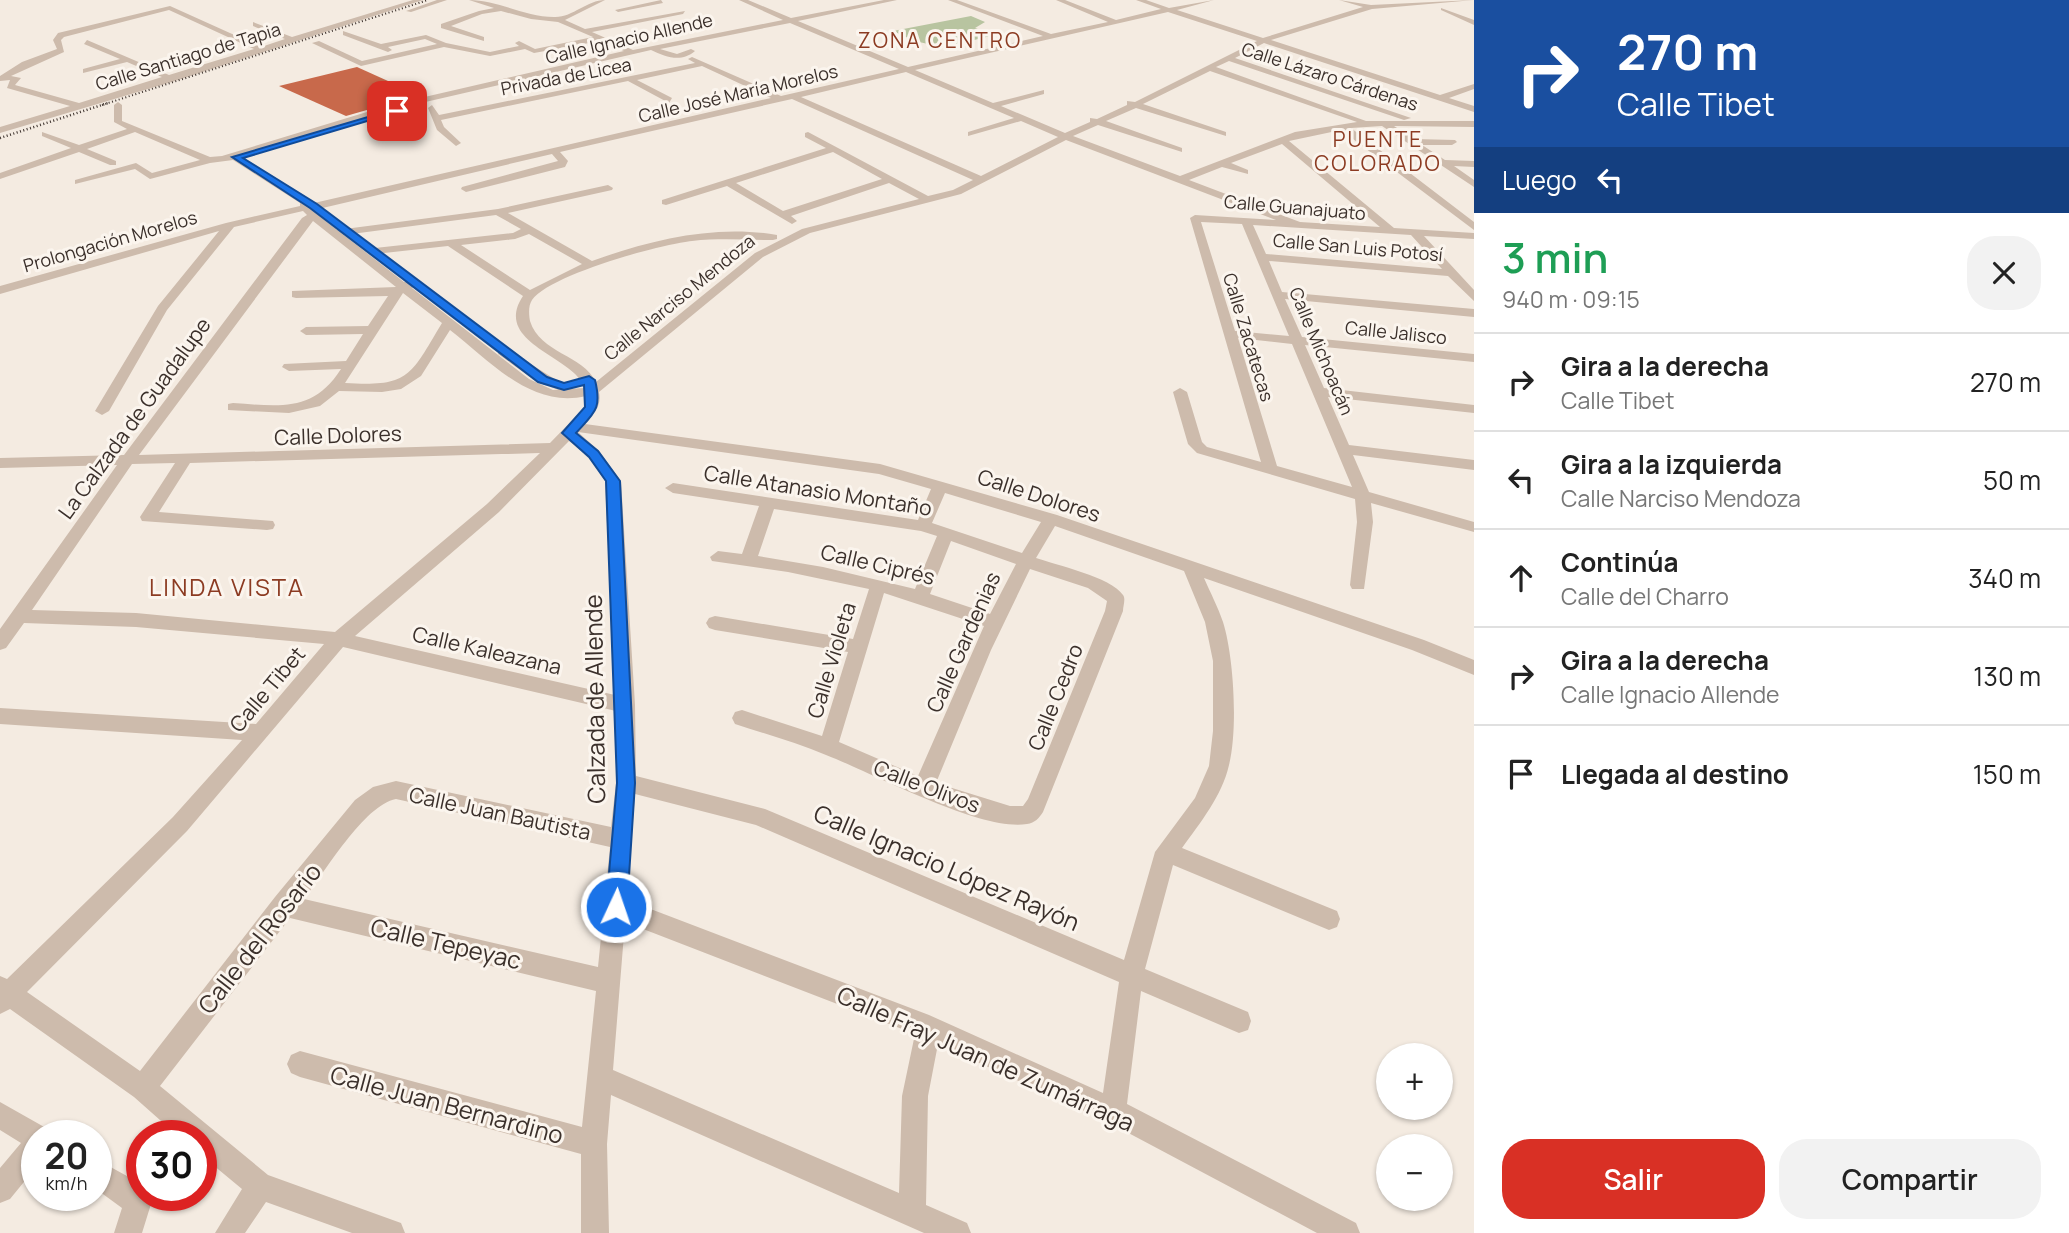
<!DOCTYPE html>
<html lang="es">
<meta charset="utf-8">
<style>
body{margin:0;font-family:Manrope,sans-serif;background:#f2f2f2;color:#222;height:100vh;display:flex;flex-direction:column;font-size:26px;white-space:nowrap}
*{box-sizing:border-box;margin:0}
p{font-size:23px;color:#767676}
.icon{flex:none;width:38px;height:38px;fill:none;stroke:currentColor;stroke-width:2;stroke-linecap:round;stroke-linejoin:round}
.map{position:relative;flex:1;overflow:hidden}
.details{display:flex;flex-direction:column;background:#fff;width:595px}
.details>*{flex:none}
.banner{background:#1a4fa0;color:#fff;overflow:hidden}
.buttons{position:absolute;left:1376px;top:1043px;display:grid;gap:14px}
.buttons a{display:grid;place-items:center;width:77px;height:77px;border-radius:50%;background:#fff;box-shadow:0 2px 5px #0004;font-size:35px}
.speed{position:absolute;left:21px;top:1120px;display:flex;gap:14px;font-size:35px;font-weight:700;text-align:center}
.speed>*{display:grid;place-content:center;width:91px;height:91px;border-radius:50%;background:#fff;box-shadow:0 2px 5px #0004;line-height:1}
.speed small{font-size:18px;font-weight:400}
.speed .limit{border:10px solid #d22;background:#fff;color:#111}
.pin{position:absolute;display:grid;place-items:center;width:60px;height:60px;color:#fff;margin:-30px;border-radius:14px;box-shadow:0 4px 10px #0006}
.me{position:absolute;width:77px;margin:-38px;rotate:3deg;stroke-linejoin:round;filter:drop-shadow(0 0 5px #0008)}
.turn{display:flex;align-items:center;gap:24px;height:147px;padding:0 28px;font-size:32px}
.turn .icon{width:91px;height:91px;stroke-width:2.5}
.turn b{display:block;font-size:49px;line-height:60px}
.then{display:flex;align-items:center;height:66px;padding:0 28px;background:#0003;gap:14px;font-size:26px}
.round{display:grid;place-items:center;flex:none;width:74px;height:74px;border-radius:28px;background:#f2f2f2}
.head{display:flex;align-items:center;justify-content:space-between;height:119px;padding:0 28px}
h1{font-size:42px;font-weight:600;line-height:52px;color:#1e9e55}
.cta{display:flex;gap:14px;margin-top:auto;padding:14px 28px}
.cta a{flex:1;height:80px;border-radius:28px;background:#d93025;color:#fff;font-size:28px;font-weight:600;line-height:80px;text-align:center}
.cta a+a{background:#f2f2f2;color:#222}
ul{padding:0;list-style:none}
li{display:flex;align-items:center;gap:21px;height:98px;padding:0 28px;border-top:2px solid #e0e0e0}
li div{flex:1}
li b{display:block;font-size:26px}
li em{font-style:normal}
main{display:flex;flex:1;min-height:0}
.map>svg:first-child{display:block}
.green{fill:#b8c4a0}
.building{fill:#c8694b}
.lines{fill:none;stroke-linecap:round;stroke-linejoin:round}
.minor{fill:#cdbbac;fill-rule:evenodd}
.rail-far1{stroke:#3b302b;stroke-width:2;stroke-dasharray:1 2.5;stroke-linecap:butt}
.rail{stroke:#3b302b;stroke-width:2.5;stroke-dasharray:1 2.5;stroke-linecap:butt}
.route{fill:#1a73e8;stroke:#114b97;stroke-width:2}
.labels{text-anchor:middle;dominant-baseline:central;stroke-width:6;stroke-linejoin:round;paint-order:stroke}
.far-street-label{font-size:18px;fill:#3b302b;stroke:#fbf5ee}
.far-quarter-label{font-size:21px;letter-spacing:2px;fill:#8c3b22;stroke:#fbf5ee}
.street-label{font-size:21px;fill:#3b302b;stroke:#fbf5ee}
.quarter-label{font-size:24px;letter-spacing:2px;fill:#8c3b22;stroke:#fbf5ee}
.near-street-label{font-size:24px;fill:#3b302b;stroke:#fbf5ee}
</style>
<main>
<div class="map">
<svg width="1474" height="1233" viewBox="0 0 1474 1233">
<rect width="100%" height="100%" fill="#f4ebe1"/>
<!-- green -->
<path class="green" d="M971,16L985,22L975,28L995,35C948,46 938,53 893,31Z"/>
<!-- building -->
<path class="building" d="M357,67L419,95L346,116L279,86Z"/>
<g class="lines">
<!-- minor -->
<path class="minor" d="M413,0H423L175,81L0,133V127L70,106L7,88L10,80L0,81V76L22,62L57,49L53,40L58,33L170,6L261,47L285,39L253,26V22L292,37ZM169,10L254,49L169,75L87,40L84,44L120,59L83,69V73L127,62L162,77L79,103L15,85L21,78L11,76L64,52L61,40L64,37Z
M437,0H447L411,12L406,11Z
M469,0C498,0 525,17 554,17C572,18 587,0 605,0L565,20L585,29L685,11L683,14L592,32L633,50L783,20L739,0H748L791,18L884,0H897L798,21L908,67L1043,36L948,0H957L1051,34L1108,22L1056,0H1065L1116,20L1161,9L1136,0H1146L1169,8L1214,0L1177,10L1263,38L1363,7L1339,0L1371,5L1474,0L1372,9L1271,40L1440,95L1474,84V89L1449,98L1474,106V112L1264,43L1235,58L1411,118L1404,120L1229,61L1216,67L1366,121H1474V127L1394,126L1414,139L1455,140L1457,142L1452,145H1422L1445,160L1474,161V167L1454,166L1474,180V187L1382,126L1351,128L1474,222V230L1341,130L1289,141L1394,228L1474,233V239L1424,236L1474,290V301L1448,276L1269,261L1282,292L1474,309V317L1285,299L1302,337L1474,354V362L1305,345L1324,388L1474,405V413L1328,397L1349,445L1474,460V470L1353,455L1369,492L1474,522V532L1371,503L1373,522L1364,589H1352L1350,585L1357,522L1355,499L1197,453L1188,444L1173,392L1180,388L1187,392L1202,442L1207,447L1261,462L1190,218L1195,215L1276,220L1066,140L961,194L810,233L763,257L599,392C602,406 594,413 585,424L880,464L1057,515L1424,640L1474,660V675L1412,650L1204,578C1210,592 1218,607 1223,622C1234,657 1238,729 1229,765C1222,796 1200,823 1182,848L1337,911L1340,919L1337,927L1329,930L1173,865L1145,969L1248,1012L1251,1021L1248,1030L1239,1033L1141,991L1127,1104L1356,1223L1360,1233H1317L1104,1120L938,1044L928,1096L926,1205L967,1223L971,1233H924L611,1095L607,1144L609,1233H581V1154L300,1077L291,1073L287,1064L291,1055L300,1051L582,1127L596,991L290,918L160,1086L268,1175L401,1223L405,1233H352L266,1202L245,1233H215L242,1189L201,1155V1136H178L134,1097L10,1009L0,1014V976L7,979L173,817L242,740L0,724V708L256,724L324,644L136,627L24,623L6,648L0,650V629L117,465L0,468V458L124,455L302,218L307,215L303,211L234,227L167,310L109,411L102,415L95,411L158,306L219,231L0,294V286L226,223L300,206V203L233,160L210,163L150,179L135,169L75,184V180L136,163L152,173L200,160L135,132L87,149L116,161V165H110L79,152L0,179V173L71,148L42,136V132L79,145L127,129L114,122V105L118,102L122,105V121L210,157L222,156L390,105L624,51L600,41L534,53L525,49L490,56L444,47L361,66L312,43L319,41L362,61L437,44L425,39L388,47L392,50L388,52L343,35V31L381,44L426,35L446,43L490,52L519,46L515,43L519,41L535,49L593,37L558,22L531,19L501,11L482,14L451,26L484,37V41L441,28V24L479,11L494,8ZM1168,12L1257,41L1135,102L1127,101V105L1097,119L1090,118V122L1065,133L1001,106L1044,94V90L993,103L915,70ZM790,23L899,69L781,96L692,57L688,59L695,63L439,115L432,105L428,108L437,130L456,146L461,143L444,127L441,120L628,81L669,103L672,98L637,80L702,66L771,98L314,203L240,156L395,109L651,50C666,57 681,63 695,51L691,49L677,54L660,49ZM1210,71L1357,122L1295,132L1180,176L1073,136L1098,125L1182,152V148L1106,121L1136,108L1226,136V132L1143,104ZM906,72L1014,118L968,132V136L1021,121L1058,137L981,176L801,97ZM792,99L973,180L953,190L928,196L808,132L805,133V137L826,148L662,200V204L666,205L727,186L792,224L797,221L791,216L889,183L919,199L802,229L755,253L596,382C583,355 540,353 530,321C529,315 528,306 532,300C549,275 661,244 692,241C719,238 746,240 773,240L777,239V235C715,224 650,240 592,261L508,213L612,190L613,188L608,185L498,209L337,230L321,217L326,213L325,211L314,210L552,154L558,161L462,187L461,189L466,192L565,167L568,161L560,152ZM1282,144L1380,227L1300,222L1189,180L1222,167L1248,174V170L1231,163ZM833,152L882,179L783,211L736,183ZM496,215L521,229L513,233L375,248L369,251L375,254L448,246L523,296C491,344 577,357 584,388L553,390L529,379L412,288L419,282L417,280L404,282L344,235ZM313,221L396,287L292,291V297L296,298L388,296L368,326L306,327L300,331L306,335L363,334L346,361L284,364L282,367L289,371L341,369C313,413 279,406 233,403L228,404V410L289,413L320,406L339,391L382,392L401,389L421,376L450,330C490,361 531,409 586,396L585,407L550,443L139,455ZM1201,222L1242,224L1289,336L1235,331ZM1253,225L1411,235L1442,269L1266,254ZM529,234L582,264L530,290L461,245L515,239ZM403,293L442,323C410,376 410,387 345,383ZM1238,338L1292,344L1352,487L1277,466ZM578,432L879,474L931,489L918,520L673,483L665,488L673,493L759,506L742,554L718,551L710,557L712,561L788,572L869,589L853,639L715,616L709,618L706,623L709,628L715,630L848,652L822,736L742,710L735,712L732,718L735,724C766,734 797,743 826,755C873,773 981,832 1027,824C1035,823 1039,818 1043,812L1123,611C1123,606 1126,599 1123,595C1111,577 1056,565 1036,558L1055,526L1184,571L1205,622L1213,661V731L1209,766L1195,798L1155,852L1124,960L765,809L636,776L635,705L621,481L599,451ZM569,441L589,457L605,481L615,695L355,636L499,512ZM540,453L487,504L335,632L136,613L32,610L132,464L175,463L140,517L142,521L267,530L273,529L275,525L273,521L159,512L190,463ZM945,493L1041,522L1022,553L932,523ZM774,509L921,531L937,536L915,589L823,567L758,556ZM951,541L1016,564L990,614L930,594ZM1030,569L1088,588L1107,601L1105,611L1028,799L1023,806H1010L936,783L991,650ZM884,593L984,626L918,776L839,742ZM343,647L616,711V783L611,827L396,781L373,787L355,800L275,897L140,1071L27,992L187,831ZM635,794L756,825L1119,982L1103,1093L929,1015L627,900ZM396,799L610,847L598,967L304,899C325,872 364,805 396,799ZM625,922L915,1034L902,1096L899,1193L613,1070Z
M661,0L663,3L618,12L615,10Z
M1441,8L1474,20V25L1441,10Z
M503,347L566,386L559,390L537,382L498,354V348Z
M0,1102L46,1128L50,1136H37V1166L10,1199L0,1203V1168L21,1143L0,1130Z
M96,1159L136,1181L142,1188V1195H147L151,1204L142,1233H114L122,1208L96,1189Z"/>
<!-- rail-far1 -->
<path class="rail-far1" d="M102,105L428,0"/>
<!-- rail -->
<path class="rail" d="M0,138L108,103"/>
</g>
<!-- route -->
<path class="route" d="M395,109L401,111L243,158L317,204L547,377L564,383L589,376L595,380C602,409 595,412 576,433L598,451L620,481L635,783L627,907L624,914L616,917L609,914L606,907L617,783L606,481L589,457L562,433L585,407L584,385L564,390L538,382L310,208L232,157Z"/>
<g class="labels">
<!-- far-street labels -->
<g class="far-street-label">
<text transform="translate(629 38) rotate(-13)">Calle Ignacio Allende</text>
<text transform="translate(188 56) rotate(-17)">Calle Santiago de Tapia</text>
<text transform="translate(566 76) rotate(-11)">Privada de Licea</text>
<text transform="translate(1330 76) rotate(18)">Calle Lázaro Cárdenas</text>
<text transform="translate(738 93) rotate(-13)">Calle José María Morelos</text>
<text transform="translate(1295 207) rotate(5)">Calle Guanajuato</text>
<text transform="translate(110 241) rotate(-16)">Prolongación Morelos</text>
<text transform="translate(1358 247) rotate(5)">Calle San Luis Potosí</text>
<text transform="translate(679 297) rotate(-39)">Calle Narciso Mendoza</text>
<text transform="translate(1396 332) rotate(6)">Calle Jalisco</text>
<text transform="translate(1249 337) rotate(73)">Calle Zacatecas</text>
<text transform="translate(1322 351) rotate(67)">Calle Michoacán</text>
</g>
<!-- far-quarter labels -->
<g class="far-quarter-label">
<text x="940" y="40">ZONA CENTRO</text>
<text x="1378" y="139">PUENTE<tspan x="1378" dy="24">COLORADO</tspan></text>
</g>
<!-- street labels -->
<g class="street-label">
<text transform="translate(134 418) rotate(-54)">La Calzada de Guadalupe</text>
<text transform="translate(338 435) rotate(-2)">Calle Dolores</text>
<text transform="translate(818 490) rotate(9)">Calle Atanasio Montaño</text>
<text transform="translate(1039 495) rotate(18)">Calle Dolores</text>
<text transform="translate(878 564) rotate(13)">Calle Ciprés</text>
<text transform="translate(963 642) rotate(-66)">Calle Gardenias</text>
<text transform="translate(487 650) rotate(13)">Calle Kaleazana</text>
<text transform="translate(831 660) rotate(-73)">Calle Violeta</text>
<text transform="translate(267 689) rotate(-50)">Calle Tibet</text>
<text transform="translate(1055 697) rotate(-68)">Calle Cedro</text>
<text transform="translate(927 786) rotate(21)">Calle Olivos</text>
<text transform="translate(500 813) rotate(12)">Calle Juan Bautista</text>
</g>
<!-- quarter labels -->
<g class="quarter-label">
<text x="227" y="586">LINDA VISTA</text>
</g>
<!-- near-street labels -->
<g class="near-street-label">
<text transform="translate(594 699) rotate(-91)">Calzada de Allende</text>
<text transform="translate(947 867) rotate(23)">Calle Ignacio López Rayón</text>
<text transform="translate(259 938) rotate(-52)">Calle del Rosario</text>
<text transform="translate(446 943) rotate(13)">Calle Tepeyac</text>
<text transform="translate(986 1058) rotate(24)">Calle Fray Juan de Zumárraga</text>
<text transform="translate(447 1104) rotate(15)">Calle Juan Bernardino</text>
</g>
</g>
</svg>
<div class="buttons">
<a>+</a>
<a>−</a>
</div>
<div class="speed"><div>20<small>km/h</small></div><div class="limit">30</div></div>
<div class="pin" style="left:397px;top:111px;background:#d93025"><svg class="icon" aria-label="arrive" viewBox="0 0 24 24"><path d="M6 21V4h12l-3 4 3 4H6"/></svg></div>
<svg class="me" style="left:616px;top:907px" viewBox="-20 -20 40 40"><circle r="17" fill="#1a73e8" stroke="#fff" stroke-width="3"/><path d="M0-11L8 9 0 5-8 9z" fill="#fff"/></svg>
</div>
<section class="details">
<div class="banner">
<div class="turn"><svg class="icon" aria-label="right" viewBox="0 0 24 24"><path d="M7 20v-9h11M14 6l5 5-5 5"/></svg><div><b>270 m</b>Calle Tibet</div></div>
<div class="then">Luego<svg class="icon" aria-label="left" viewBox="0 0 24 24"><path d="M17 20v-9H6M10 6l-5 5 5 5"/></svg></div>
</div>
<div class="head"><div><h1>3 min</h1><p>940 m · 09:15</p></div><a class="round"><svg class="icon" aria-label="close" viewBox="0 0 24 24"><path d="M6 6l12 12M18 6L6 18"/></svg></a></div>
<ul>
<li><svg class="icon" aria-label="right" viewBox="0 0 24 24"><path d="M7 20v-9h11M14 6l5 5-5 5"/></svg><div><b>Gira a la derecha</b><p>Calle Tibet</p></div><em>270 m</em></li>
<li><svg class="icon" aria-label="left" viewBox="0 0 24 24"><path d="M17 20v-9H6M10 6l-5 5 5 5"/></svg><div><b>Gira a la izquierda</b><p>Calle Narciso Mendoza</p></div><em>50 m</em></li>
<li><svg class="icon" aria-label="ahead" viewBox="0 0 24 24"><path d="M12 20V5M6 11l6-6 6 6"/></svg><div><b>Continúa</b><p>Calle del Charro</p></div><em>340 m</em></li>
<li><svg class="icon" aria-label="right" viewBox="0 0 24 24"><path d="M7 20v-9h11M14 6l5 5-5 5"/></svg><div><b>Gira a la derecha</b><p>Calle Ignacio Allende</p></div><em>130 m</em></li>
<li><svg class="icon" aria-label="arrive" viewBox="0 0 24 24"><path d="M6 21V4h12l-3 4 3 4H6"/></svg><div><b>Llegada al destino</b></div><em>150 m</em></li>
</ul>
<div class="cta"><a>Salir</a><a>Compartir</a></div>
</section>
</main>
